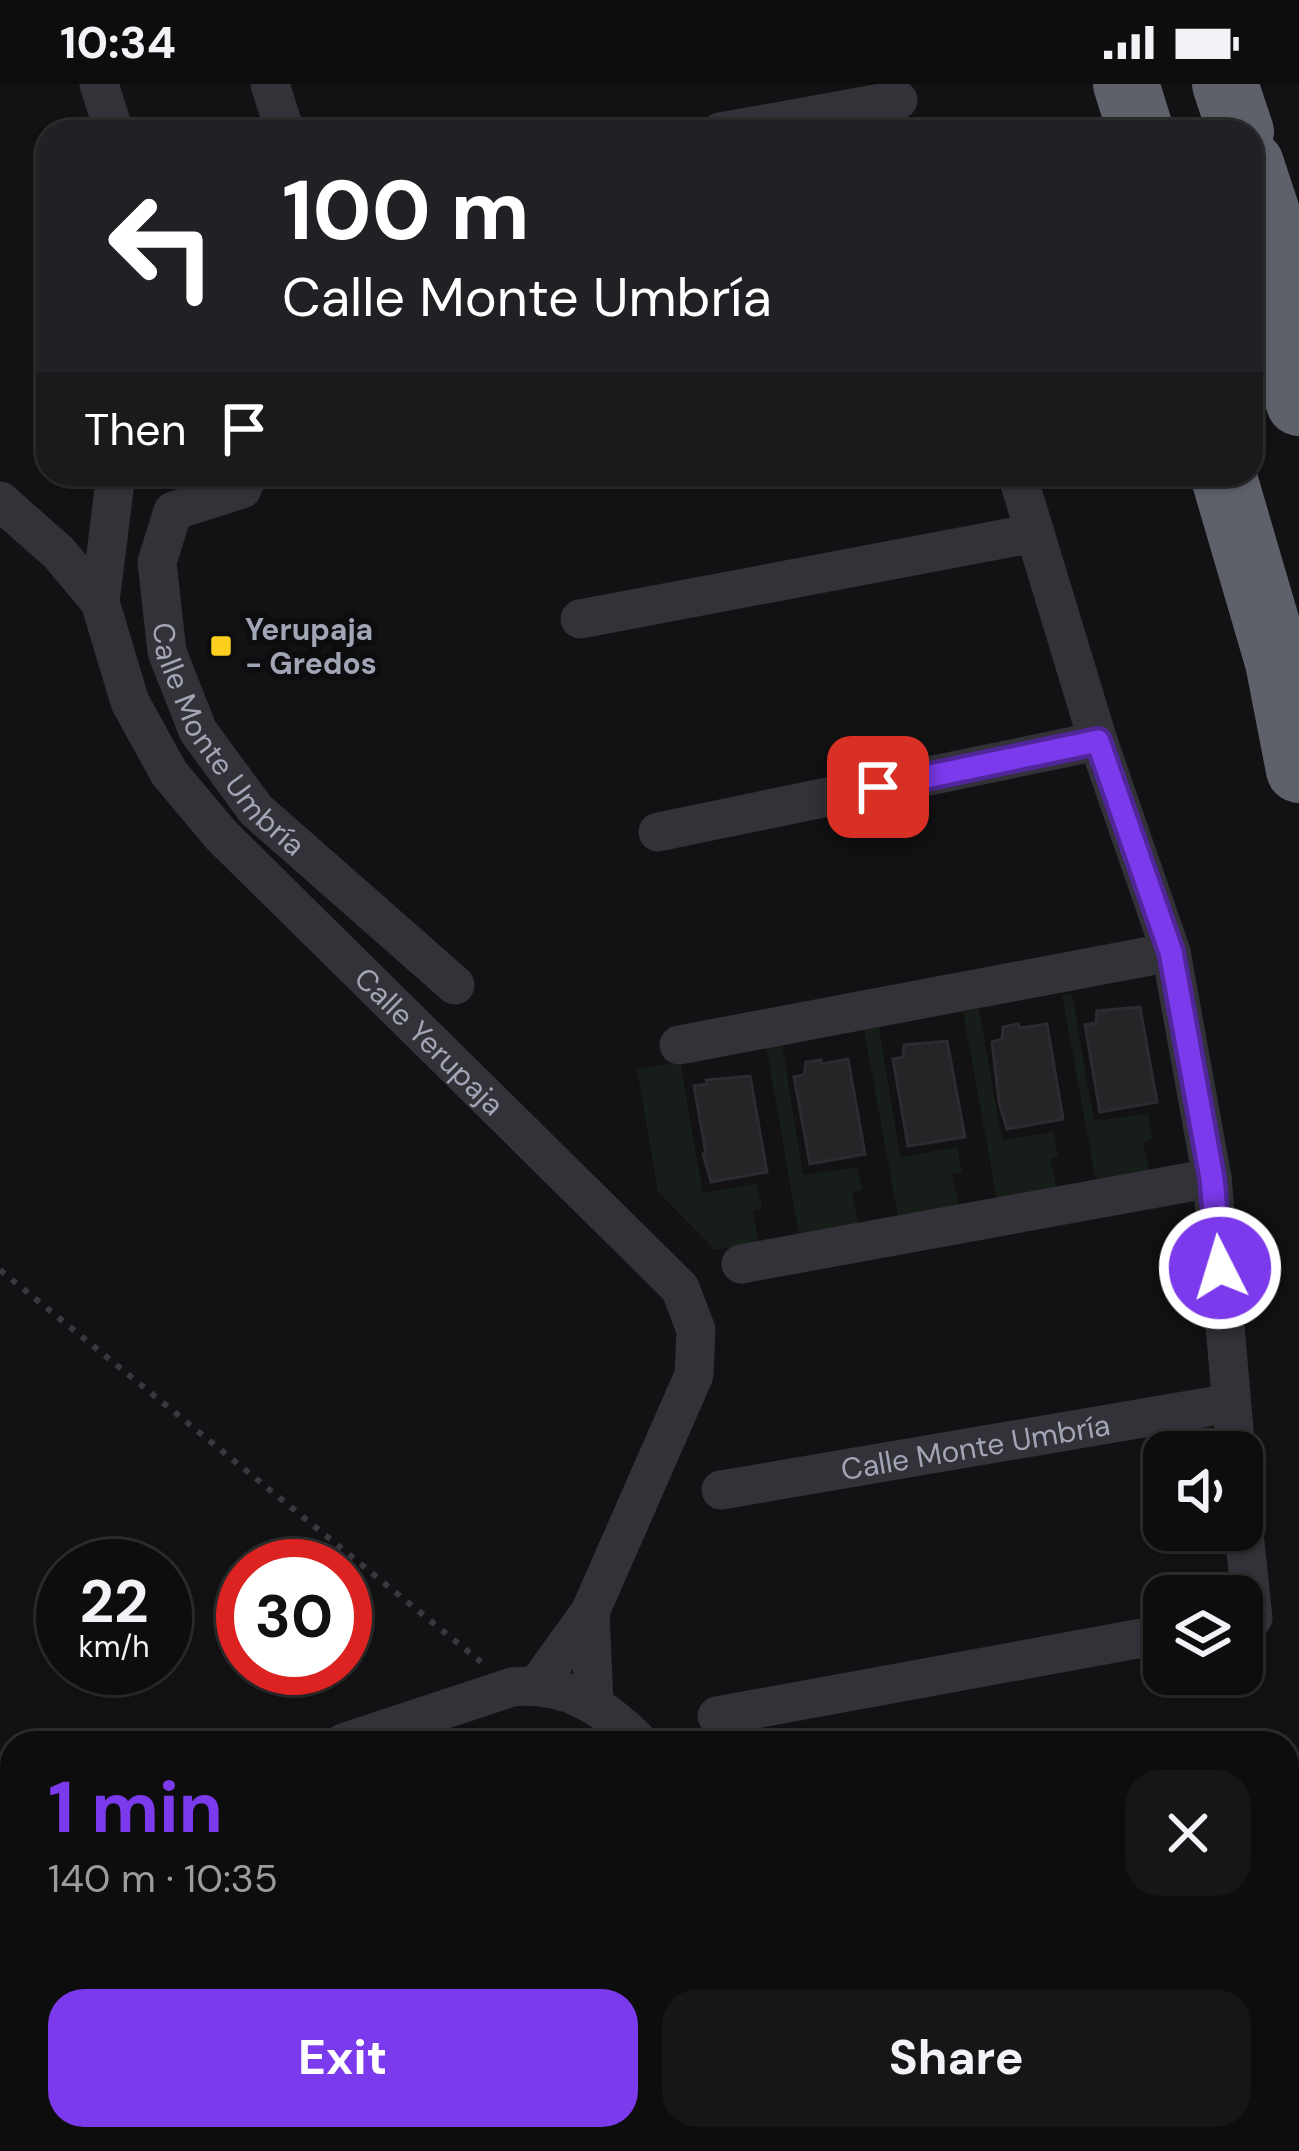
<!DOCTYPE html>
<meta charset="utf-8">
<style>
body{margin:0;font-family:"DM Sans",sans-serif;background:#171617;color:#f1f3f6;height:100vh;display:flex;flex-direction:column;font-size:45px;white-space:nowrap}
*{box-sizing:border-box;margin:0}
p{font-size:39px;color:#9b9c9e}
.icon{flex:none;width:66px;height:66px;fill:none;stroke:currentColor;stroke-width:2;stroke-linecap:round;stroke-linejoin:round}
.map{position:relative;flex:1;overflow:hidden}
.details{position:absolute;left:0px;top:1647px;width:1299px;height:420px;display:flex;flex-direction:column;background:#0e0d0e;border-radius:36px 36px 0 0;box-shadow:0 3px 9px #0004,0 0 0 3px #2e2d2e}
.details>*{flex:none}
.top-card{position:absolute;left:36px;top:36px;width:1227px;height:366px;border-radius:36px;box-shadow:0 3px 9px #0004,0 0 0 3px #2e2d2e;background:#202124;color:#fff;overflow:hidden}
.tools{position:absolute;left:1143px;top:1347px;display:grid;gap:24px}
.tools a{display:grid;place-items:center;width:120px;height:120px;border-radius:24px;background:#0e0d0e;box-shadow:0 3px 9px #0004,0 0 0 3px #2e2d2e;font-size:60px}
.speed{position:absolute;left:36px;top:1455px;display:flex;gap:24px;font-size:60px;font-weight:700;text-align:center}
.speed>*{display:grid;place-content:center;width:156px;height:156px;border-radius:50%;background:#0e0d0e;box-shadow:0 3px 9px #0004,0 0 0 3px #2e2d2e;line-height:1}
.speed small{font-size:30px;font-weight:400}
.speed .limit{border:18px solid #d22;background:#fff;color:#111}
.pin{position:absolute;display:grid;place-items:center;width:102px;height:102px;color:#fff;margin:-51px;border-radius:24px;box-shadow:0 6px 18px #0006}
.me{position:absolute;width:132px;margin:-66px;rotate:355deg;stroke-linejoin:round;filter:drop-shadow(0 0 9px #0008)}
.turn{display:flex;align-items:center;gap:42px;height:252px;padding:0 48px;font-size:54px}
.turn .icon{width:156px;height:156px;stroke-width:2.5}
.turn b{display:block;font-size:84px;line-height:102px}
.then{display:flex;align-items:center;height:114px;padding:0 48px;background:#0003;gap:24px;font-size:45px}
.round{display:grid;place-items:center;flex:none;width:126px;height:126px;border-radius:36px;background:#171617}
.head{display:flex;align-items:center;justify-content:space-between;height:204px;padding:0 48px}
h1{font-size:72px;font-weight:700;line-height:90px;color:#7c3aed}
.action{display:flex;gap:24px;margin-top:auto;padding:24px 48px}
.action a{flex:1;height:138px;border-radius:36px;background:#7c3aed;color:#fff;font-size:48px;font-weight:700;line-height:138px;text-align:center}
.action a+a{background:#171617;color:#f1f3f6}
.status{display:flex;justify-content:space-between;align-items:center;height:84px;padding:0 60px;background:#0e0d0e;direction:ltr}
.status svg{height:33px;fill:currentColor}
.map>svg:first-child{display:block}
.green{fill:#171e19}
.building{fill:#252427;stroke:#2c2b2f;stroke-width:3}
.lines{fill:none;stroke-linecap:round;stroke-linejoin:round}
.path{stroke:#38393f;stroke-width:6;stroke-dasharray:6 9;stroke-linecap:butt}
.minor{stroke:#323238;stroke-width:39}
.motorway{stroke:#5e606a;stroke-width:66}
.route-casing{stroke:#51269a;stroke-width:30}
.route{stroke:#7c3aed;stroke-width:21}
.poi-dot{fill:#fecf1e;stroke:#0d0c0e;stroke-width:4.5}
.labels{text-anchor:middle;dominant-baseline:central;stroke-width:12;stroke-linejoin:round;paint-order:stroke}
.poi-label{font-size:30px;font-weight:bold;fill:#a2a5b5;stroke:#0d0c0e;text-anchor:start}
.street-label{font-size:30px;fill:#a2a5b5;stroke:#0d0c0e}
</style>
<div class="status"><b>10:34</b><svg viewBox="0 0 49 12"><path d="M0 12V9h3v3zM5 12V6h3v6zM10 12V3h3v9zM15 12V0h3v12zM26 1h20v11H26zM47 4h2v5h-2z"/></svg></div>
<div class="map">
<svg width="1299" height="2067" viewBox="0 0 1299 2067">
<rect width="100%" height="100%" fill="#121113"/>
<!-- green -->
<path class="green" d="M1072,909L1094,1037L1148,1029L1153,1055L1143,1058L1150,1089L1096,1098L1062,911Z
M979,925L1002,1056L1054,1048L1058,1073L1050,1075L1057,1105L997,1116L963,928Z
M879,943L900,1073L957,1063L962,1088L951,1090L960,1123L898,1133L864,946Z
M782,959L803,1091L857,1083L862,1106L852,1109L859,1140L799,1151L766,962Z
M680,977L703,1109L757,1099L762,1124L753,1127L758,1158L715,1166L658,1108L637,986Z"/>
<!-- building -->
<path class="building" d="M1140,923L1157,1018L1100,1028L1085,941L1096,939L1097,927Z
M1018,940L1020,944L1047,940L1063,1035L1007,1045L999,1018L992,958L1002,955L1003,943Z
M947,957L965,1053L908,1062L893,975L903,973L904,961Z
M848,975L865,1070L810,1080L794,993L804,991L806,978L821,976L822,980Z
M750,992L767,1088L711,1098L703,1070H706L694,1002L707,1000L706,996Z"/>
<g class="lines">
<!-- path -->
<path class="path" d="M0,1186L481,1578"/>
<!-- minor -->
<g class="minor">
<path d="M99,0L114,48"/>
<path d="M270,0L285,48"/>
<path d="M720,48L898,16"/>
<path id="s1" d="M248,390L242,405L173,427L157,478L167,568L198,647L256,726L455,901"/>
<path d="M1017,390L1098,657L1171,868L1212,1094L1236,1368"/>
<path id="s2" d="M0,417L58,468L100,518L130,618L169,689L221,751L680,1204L696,1246L694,1291L590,1528L538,1600"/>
<path d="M100,518L116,390"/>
<path d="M580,535L1035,449"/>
<path d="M658,748L1098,657"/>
<path d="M679,961L1171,868"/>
<path d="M741,1180L1212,1094"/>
<path id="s3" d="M721,1406L1231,1319"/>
<path d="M1242,1430L1253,1534L1242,1535"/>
<path d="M590,1528L594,1619"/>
<path d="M717,1632L1164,1550"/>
<path d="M343,1659L512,1603C566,1598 602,1621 640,1659"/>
<path d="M0,1771L12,1767"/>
<path d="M745,2055L747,2067"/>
<path d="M1289,2067L1299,2039"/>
</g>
<!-- motorway -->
<path class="motorway" d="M1126,0L1141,48
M1225,0L1241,48
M1251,80L1299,226
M1254,186L1299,319
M1223,390L1278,578L1299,686"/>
</g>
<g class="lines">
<defs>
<path id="route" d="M878,703L1098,657L1171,868L1212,1094L1220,1184"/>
</defs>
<!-- route casing -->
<use href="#route" class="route-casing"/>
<!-- route -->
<use href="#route" class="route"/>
</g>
<!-- markers -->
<rect class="poi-dot" x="209" y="550" width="24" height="24" rx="6"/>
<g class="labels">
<!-- poi labels -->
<g class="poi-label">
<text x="245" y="545">Yerupaja<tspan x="245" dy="34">- Gredos</tspan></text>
</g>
<!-- street labels -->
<g class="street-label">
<text stroke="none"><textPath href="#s1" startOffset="339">Calle Monte Umbría</textPath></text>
<text stroke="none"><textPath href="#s2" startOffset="702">Calle Yerupaja</textPath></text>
<text stroke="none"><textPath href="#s3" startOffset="258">Calle Monte Umbría</textPath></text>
</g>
</g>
</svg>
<div class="tools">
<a><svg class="icon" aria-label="sound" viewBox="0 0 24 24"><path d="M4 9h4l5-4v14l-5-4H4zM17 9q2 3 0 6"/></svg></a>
<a><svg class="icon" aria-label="layers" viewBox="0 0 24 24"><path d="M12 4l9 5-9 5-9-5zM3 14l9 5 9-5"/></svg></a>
</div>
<div class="speed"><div>22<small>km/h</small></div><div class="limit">30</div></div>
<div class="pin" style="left:878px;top:703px;background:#d93025"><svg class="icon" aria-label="arrive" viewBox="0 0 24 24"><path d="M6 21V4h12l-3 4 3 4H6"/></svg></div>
<svg class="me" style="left:1220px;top:1184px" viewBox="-20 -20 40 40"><circle r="17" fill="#7c3aed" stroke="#fff" stroke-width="3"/><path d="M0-11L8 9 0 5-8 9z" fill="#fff"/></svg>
<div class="top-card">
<div class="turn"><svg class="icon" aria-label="left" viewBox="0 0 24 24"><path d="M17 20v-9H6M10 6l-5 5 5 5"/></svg><div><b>100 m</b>Calle Monte Umbría</div></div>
<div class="then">Then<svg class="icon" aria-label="arrive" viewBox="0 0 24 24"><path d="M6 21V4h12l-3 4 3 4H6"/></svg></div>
</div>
<section class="details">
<div class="head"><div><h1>1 min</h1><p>140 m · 10:35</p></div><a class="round"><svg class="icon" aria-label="close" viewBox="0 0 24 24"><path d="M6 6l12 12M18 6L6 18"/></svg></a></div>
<div class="action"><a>Exit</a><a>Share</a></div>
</section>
</div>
